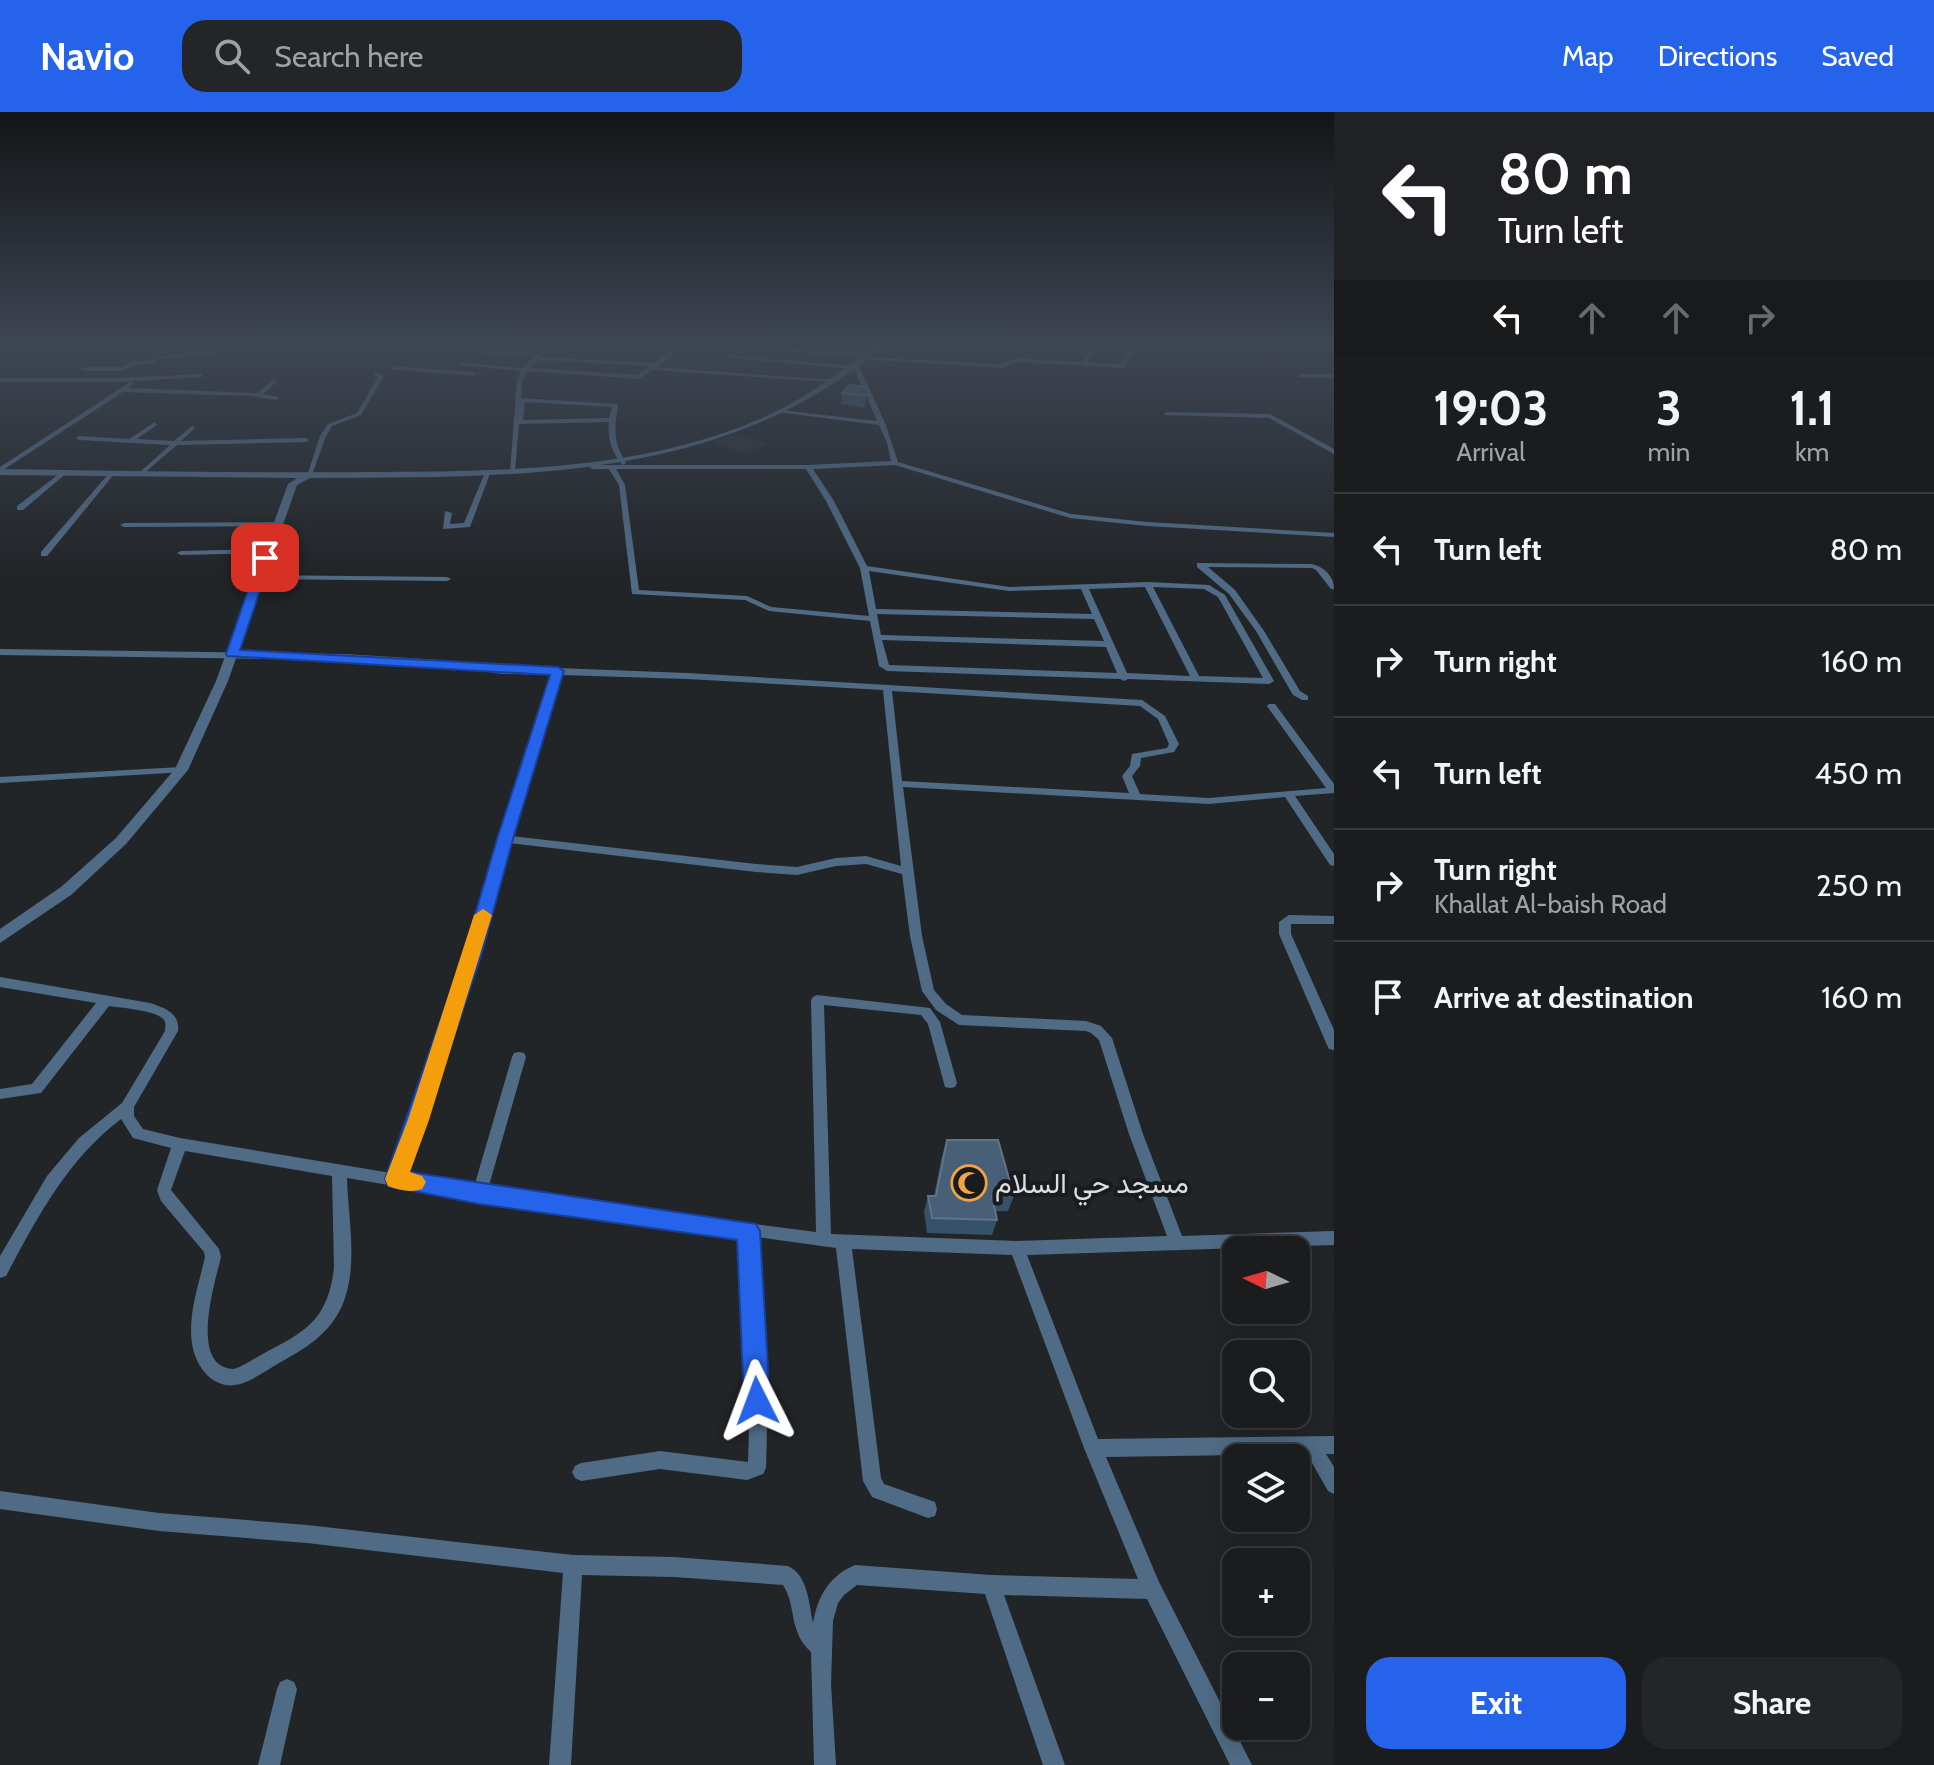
<!DOCTYPE html>
<meta charset="utf-8">
<style>
body{margin:0;font-family:Cabin,Vazirmatn,sans-serif;background:#232527;color:#f1f3f6;height:100vh;display:flex;flex-direction:column;font-size:30px;white-space:nowrap}
*{box-sizing:border-box;margin:0}
p{font-size:26px;color:#9fa1a4}
.icon{flex:none;width:44px;height:44px;fill:none;stroke:currentColor;stroke-width:2;stroke-linecap:round;stroke-linejoin:round}
.map{position:relative;flex:1;overflow:hidden}
.details{display:flex;flex-direction:column;background:#1a1c1e;width:600px}
.details>*{flex:none}
.top-card{background:#202124;color:#fff;overflow:hidden}
.needle{width:52px;rotate:275deg}
.controls{position:absolute;left:1222px;top:1124px;display:grid;gap:16px}
.controls a{display:grid;place-items:center;width:88px;height:88px;border-radius:16px;background:#1a1c1e;box-shadow:0 4px 20px #0003,0 0 0 2px #383a3c;font-size:40px}
.pin{position:absolute;display:grid;place-items:center;width:68px;height:68px;color:#fff;margin:-34px;border-radius:16px;box-shadow:0 4px 12px #0006}
.me{position:absolute;width:88px;margin:-44px;rotate:357deg;stroke-linejoin:round;filter:drop-shadow(0 0 6px #0008)}
.turn{display:flex;align-items:center;gap:28px;height:168px;padding:0 32px;font-size:36px}
.turn .icon{width:104px;height:104px;stroke-width:2.5}
.turn b{display:block;font-size:56px;line-height:68px}
.lanes{display:flex;align-items:center;height:76px;padding:0 32px;background:#0003;justify-content:center;gap:40px;direction:ltr}
.lanes .off{opacity:.35}
.eta{display:flex;justify-content:space-evenly;align-items:center;height:136px;text-align:center}
.eta b{font-size:48px;font-weight:800;line-height:56px}
.button{display:flex;gap:16px;margin-top:auto;padding:16px 32px}
.button a{flex:1;height:92px;border-radius:24px;background:#2563eb;color:#fff;font-size:32px;font-weight:800;line-height:92px;text-align:center}
.button a+a{background:#232527;color:#f1f3f6}
ul{padding:0;list-style:none}
li{display:flex;align-items:center;gap:24px;height:112px;padding:0 32px;border-top:2px solid #383a3c}
li div{flex:1}
li b{display:block;font-size:30px}
li em{font-style:normal}
header{display:flex;align-items:center;gap:48px;box-sizing:border-box;height:112px;padding:0 40px;background:#2563eb;color:#fff}
header strong{font-size:38px}
nav{display:flex;gap:44px;margin-inline-start:auto;font-size:28px}
.search{width:560px;height:72px;background:#232527;display:flex;align-items:center;gap:20px;box-sizing:border-box;padding:0 28px;border-radius:24px;color:#9fa1a4;font-size:30px}
main{display:flex;flex:1;min-height:0}
.map>svg:first-child{display:block}
.built{fill:#282f36}
.lines{fill:none;stroke-linecap:round;stroke-linejoin:round}
.minor{fill:#506b86;fill-rule:evenodd}
.tertiary{fill:#506b86;fill-rule:evenodd}
.wall{fill:#36526b}
.shaded-wall{fill:#27394b}
.building{fill:#486077;stroke:#5f7488;stroke-width:2}
.route{fill:#2563eb;stroke:#184099;stroke-width:2}
.slow{fill:#f59e0b}
.labels{text-anchor:middle;dominant-baseline:central;stroke-width:8;stroke-linejoin:round;paint-order:stroke}
.near-poi-label{font-size:28px;fill:#dbdddf;stroke:#191c1e;text-anchor:start}
</style>
<header>
<strong>Navio</strong>
<div class="search"><svg class="icon" aria-label="search" viewBox="0 0 24 24"><circle cx="10" cy="10" r="6"/><path d="M15 15l6 6"/></svg>Search here</div>
<nav><a>Map</a><a>Directions</a><a>Saved</a></nav>
</header>
<main>
<div class="map">
<svg width="1334" height="1653" viewBox="0 0 1334 1653">
<rect width="100%" height="100%" fill="#222528"/>
<!-- built -->
<path class="built" d="M736,322L769,332L746,342L713,331Z"/>
<g class="lines">
<!-- minor -->
<path class="minor" d="M547,231H552L540,245L654,251L668,241L665,239L564,231L666,235L675,241L657,255L833,268L830,270L652,258L639,267L527,259L523,267L521,286L618,292C615,317 612,327 626,351L623,353H808L891,349L887,331L879,313L777,300L780,298L877,309L854,256L857,254L860,256L885,311L898,350L1071,402L1147,410L1334,421V425L1147,414L1070,406L895,353L813,357L834,389L867,454L1009,475L1148,470L1209,473L1225,483L1274,569L1269,572L1128,567L1124,569L1120,567L887,559L879,554L870,509L769,499L745,488L632,482L619,373L609,357H592L589,355L592,353H623C612,342 607,326 609,310L519,312L515,359L510,360L517,267L521,259L459,253L462,251L524,256L534,245L433,237L436,235L537,242ZM538,248L650,254L638,263L530,256ZM525,290L612,295L609,306L523,308ZM616,357H806L826,389L860,456L869,504L771,495L747,484L639,478L625,373ZM869,459L1009,479L1081,477L1092,502L876,497ZM1145,475L1190,564L1127,561L1089,477ZM1153,475L1204,477L1218,485L1263,566L1199,564ZM877,502L1094,507L1104,529L881,523ZM882,528L1106,535L1117,561L889,553Z
M914,231H945L992,236L989,238Z
M1094,231L1099,232L1088,250L1120,252L1131,231H1136L1125,254L1122,256L1018,250L1002,256L864,247L867,245L1001,252L1017,246L1082,250Z
M747,233L864,241L867,243L864,245L748,237L735,244L853,254L851,257L726,245Z
M244,236L242,239L156,247L153,245Z
M153,248L155,251L135,253L122,259H83L80,257L83,255H121L134,249Z
M393,254L473,260L476,262L473,264L391,257Z
M376,260L384,264L361,303L332,314L326,324L312,363L307,364L320,324L328,312L357,301L378,265L373,262Z
M203,262L201,265L119,270H0V266H119Z
M1300,262H1334V266L1298,265Z
M274,267L276,270L263,282L279,285L277,288L251,284L123,280L0,360V355L130,270L135,271L128,276L258,281Z
M1166,300L1270,302L1334,337V342L1269,306L1164,303Z
M155,310L157,313L137,327L174,329L192,314L195,316L194,317L181,329L306,326L309,328L306,330L177,333L142,363L139,361L140,360L170,333L79,328L76,326L79,324L129,327Z
M486,358L491,359L470,415L443,417L445,399L452,401L450,412L464,411Z
M63,359L68,360L23,398H17V394Z
M110,360L115,361L47,444H41V440Z
M280,410H283V414L124,415L120,413L124,411Z
M268,437L272,439L271,441L181,443L177,441L181,439Z
M1197,451L1312,452C1324,455 1334,464 1334,477H1331L1316,458L1312,456L1208,455L1235,478L1264,519L1300,579L1308,584V588H1302L1293,583L1256,519L1229,482L1197,455Z
M255,463L447,465L451,467L447,469L258,467L254,465Z
M0,537L345,542L455,549L502,556H558L687,561L1142,588L1165,604L1179,632L1174,640L1141,646L1140,654L1132,664L1140,682L1209,686L1326,676L1267,594L1269,592H1275L1334,672V681L1295,684L1334,742V754L1330,753L1285,685L1209,692L903,675L922,824L934,878L946,892L962,903L1086,909L1101,914L1112,926L1143,1022L1182,1124L1334,1119V1133L1027,1143L1098,1327L1334,1324V1342H1326L1334,1355V1382L1328,1379L1307,1342L1106,1345L1159,1470L1252,1653H1230L1147,1487L1004,1483L1065,1653H1043L985,1482L857,1473L844,1483L838,1491L833,1509L831,1572L836,1653H814L811,1540C788,1519 797,1495 783,1473L674,1465L582,1463L571,1653H549L563,1461L307,1431L159,1419L0,1397V1379L159,1401L307,1413L573,1443L674,1445L788,1454C808,1463 809,1492 813,1511C818,1484 829,1464 855,1453L991,1463L1138,1467L1084,1336L1012,1143L852,1137L881,1366L884,1372L935,1390L937,1397L935,1404L928,1406L872,1385L863,1369L836,1136L756,1125L767,1318L766,1356L763,1362L747,1368L660,1357L581,1369L575,1366L572,1360L575,1354L581,1351L660,1339L748,1350L749,1318L741,1123L479,1088L347,1066C348,1105 358,1151 344,1189C331,1223 304,1237 274,1254C262,1261 249,1271 235,1273C226,1275 214,1270 207,1263C177,1231 197,1181 205,1145L204,1140L161,1089L157,1078L171,1036L133,1026L121,1007C67,1048 37,1106 6,1164L0,1166V1144L47,1064L79,1026L122,991L165,919C165,913 167,910 162,906C152,898 122,896 109,894L41,981L0,987V977L32,972L96,891L0,875V865L150,891C165,896 180,901 178,919L134,995V1004L143,1017L180,1026L391,1061L466,844L500,727L552,563L502,562L455,555L345,548L0,543ZM561,563L687,567L883,578L901,754L866,744L836,746L797,755L756,752L511,724ZM892,579L1140,594L1158,607L1169,632L1167,636L1132,642L1130,654L1122,664L1129,681L902,669ZM509,731L756,760L797,763L836,754L866,752L902,762L910,824L922,879L936,898L959,913L1086,919L1091,921L1099,928L1129,1022L1167,1124L1017,1129L831,1122L824,893L921,903L928,912L945,975L950,976L955,975L957,971L940,910L930,896L817,883L813,885L811,888L816,1120L488,1077L526,945L524,941L519,940L514,941L512,945L474,1075L405,1063L478,844ZM185,1039L332,1064L334,1156C328,1205 309,1218 268,1239C256,1245 246,1253 234,1257C188,1256 215,1170 221,1145L219,1137L171,1078Z
M181,655L186,658L185,660L0,671V665Z
M1289,803L1334,804V812H1291V822L1334,918V938L1329,937L1327,933L1279,822V810Z
M287,1567L294,1570L297,1577L280,1653H258L277,1577L280,1570Z"/>
<!-- tertiary -->
<path class="tertiary" d="M879,231H887C727,372 511,365 310,366L297,373L228,569L188,658L126,732L71,783L0,831V817L61,775L116,726L175,657L216,569L288,372L297,366L0,363V357C125,359 250,361 375,360C505,359 641,359 762,306C805,287 842,259 879,231Z"/>
</g>
<!-- wall -->
<path class="wall" d="M865,275L867,293L864,296L841,292L842,281Z
M947,1028L1014,1084L1008,1099H995L997,1108L992,1123L927,1121L924,1099L928,1084H934L942,1044Z"/>
<!-- shaded-wall -->
<path class="shaded-wall" d="M868,282L867,293L864,296L866,284Z"/>
<!-- building -->
<path class="building" d="M850,273L865,275L868,282L866,284L842,281Z
M947,1028H998L1014,1084H992L997,1108L932,1106L928,1084H936Z"/>
<!-- sky -->
<linearGradient id="sky" x2="0" y2="1"><stop stop-color="#131416"/><stop offset="0.5" stop-color="#3e4653"/><stop offset="1" stop-color="#3e4653" stop-opacity="0"/></linearGradient>
<rect width="1334" height="463" fill="url(#sky)"/>
<!-- route -->
<path class="route" d="M265,443L271,446L240,538L558,555L564,559L513,727L481,844L409,1060L756,1112L760,1119L770,1289L766,1299L757,1302L748,1299L744,1289L737,1128L479,1092L388,1074L385,1067L463,844L497,727L550,563L227,544L226,542L259,446Z"/>
<!-- slow -->
<path class="slow" d="M483,797L492,803L429,1008L410,1060L422,1064L426,1070L422,1077C411,1081 399,1078 388,1074L385,1067L408,1008L474,803Z"/>
<!-- icons -->
<defs>
<symbol id="mosque-ring" viewBox="-11 -11 22 22"><circle r="9.5" fill="#191c1e" stroke="#f3a442" stroke-width="1.5"/><path d="M3.5-4.9A6 6 0 1 0 3.5 4.9A5 5 0 1 1 3.5-4.9Z" fill="#f3a442"/></symbol>
</defs>
<g fill-rule="evenodd">
<use href="#mosque-ring" x="949" y="1051" width="40" height="40"/>
</g>
<g class="labels">
<!-- near-poi labels -->
<g class="near-poi-label">
<text x="995" y="1071">مسجد حي السلام</text>
</g>
</g>
</svg>
<div class="controls">
<a><svg class="needle" viewBox="-14 -14 28 28"><path d="M0-13l5 13h-10z" fill="#e53935"/><path d="M0 13l5-13h-10z" fill="#9fa1a4"/></svg></a>
<a><svg class="icon" aria-label="search" viewBox="0 0 24 24"><circle cx="10" cy="10" r="6"/><path d="M15 15l6 6"/></svg></a>
<a><svg class="icon" aria-label="layers" viewBox="0 0 24 24"><path d="M12 4l9 5-9 5-9-5zM3 14l9 5 9-5"/></svg></a>
<a>+</a>
<a>−</a>
</div>
<div class="pin" style="left:265px;top:446px;background:#d93025"><svg class="icon" aria-label="arrive" viewBox="0 0 24 24"><path d="M6 21V4h12l-3 4 3 4H6"/></svg></div>
<svg class="me" style="left:757px;top:1289px" viewBox="-20 -20 40 40"><path d="M0-17L14 15 0 8-14 15z" fill="#2563eb" stroke="#fff" stroke-width="4"/></svg>
</div>
<section class="details">
<div class="top-card">
<div class="turn"><svg class="icon" aria-label="left" viewBox="0 0 24 24"><path d="M17 20v-9H6M10 6l-5 5 5 5"/></svg><div><b>80 m</b>Turn left</div></div>
<div class="lanes"><svg class="icon" aria-label="left" viewBox="0 0 24 24"><path d="M17 20v-9H6M10 6l-5 5 5 5"/></svg><svg class="icon off" aria-label="ahead" viewBox="0 0 24 24"><path d="M12 20V5M6 11l6-6 6 6"/></svg><svg class="icon off" aria-label="ahead" viewBox="0 0 24 24"><path d="M12 20V5M6 11l6-6 6 6"/></svg><svg class="icon off" aria-label="right" viewBox="0 0 24 24"><path d="M7 20v-9h11M14 6l5 5-5 5"/></svg></div>
</div>
<div class="eta">
<div><b>19:03</b><p>Arrival</p></div>
<div><b>3</b><p>min</p></div>
<div><b>1.1</b><p>km</p></div>
</div>
<ul>
<li><svg class="icon" aria-label="left" viewBox="0 0 24 24"><path d="M17 20v-9H6M10 6l-5 5 5 5"/></svg><div><b>Turn left</b></div><em>80 m</em></li>
<li><svg class="icon" aria-label="right" viewBox="0 0 24 24"><path d="M7 20v-9h11M14 6l5 5-5 5"/></svg><div><b>Turn right</b></div><em>160 m</em></li>
<li><svg class="icon" aria-label="left" viewBox="0 0 24 24"><path d="M17 20v-9H6M10 6l-5 5 5 5"/></svg><div><b>Turn left</b></div><em>450 m</em></li>
<li><svg class="icon" aria-label="right" viewBox="0 0 24 24"><path d="M7 20v-9h11M14 6l5 5-5 5"/></svg><div><b>Turn right</b><p>Khallat Al-baish Road</p></div><em>250 m</em></li>
<li><svg class="icon" aria-label="arrive" viewBox="0 0 24 24"><path d="M6 21V4h12l-3 4 3 4H6"/></svg><div><b>Arrive at destination</b></div><em>160 m</em></li>
</ul>
<div class="button"><a>Exit</a><a>Share</a></div>
</section>
</main>
